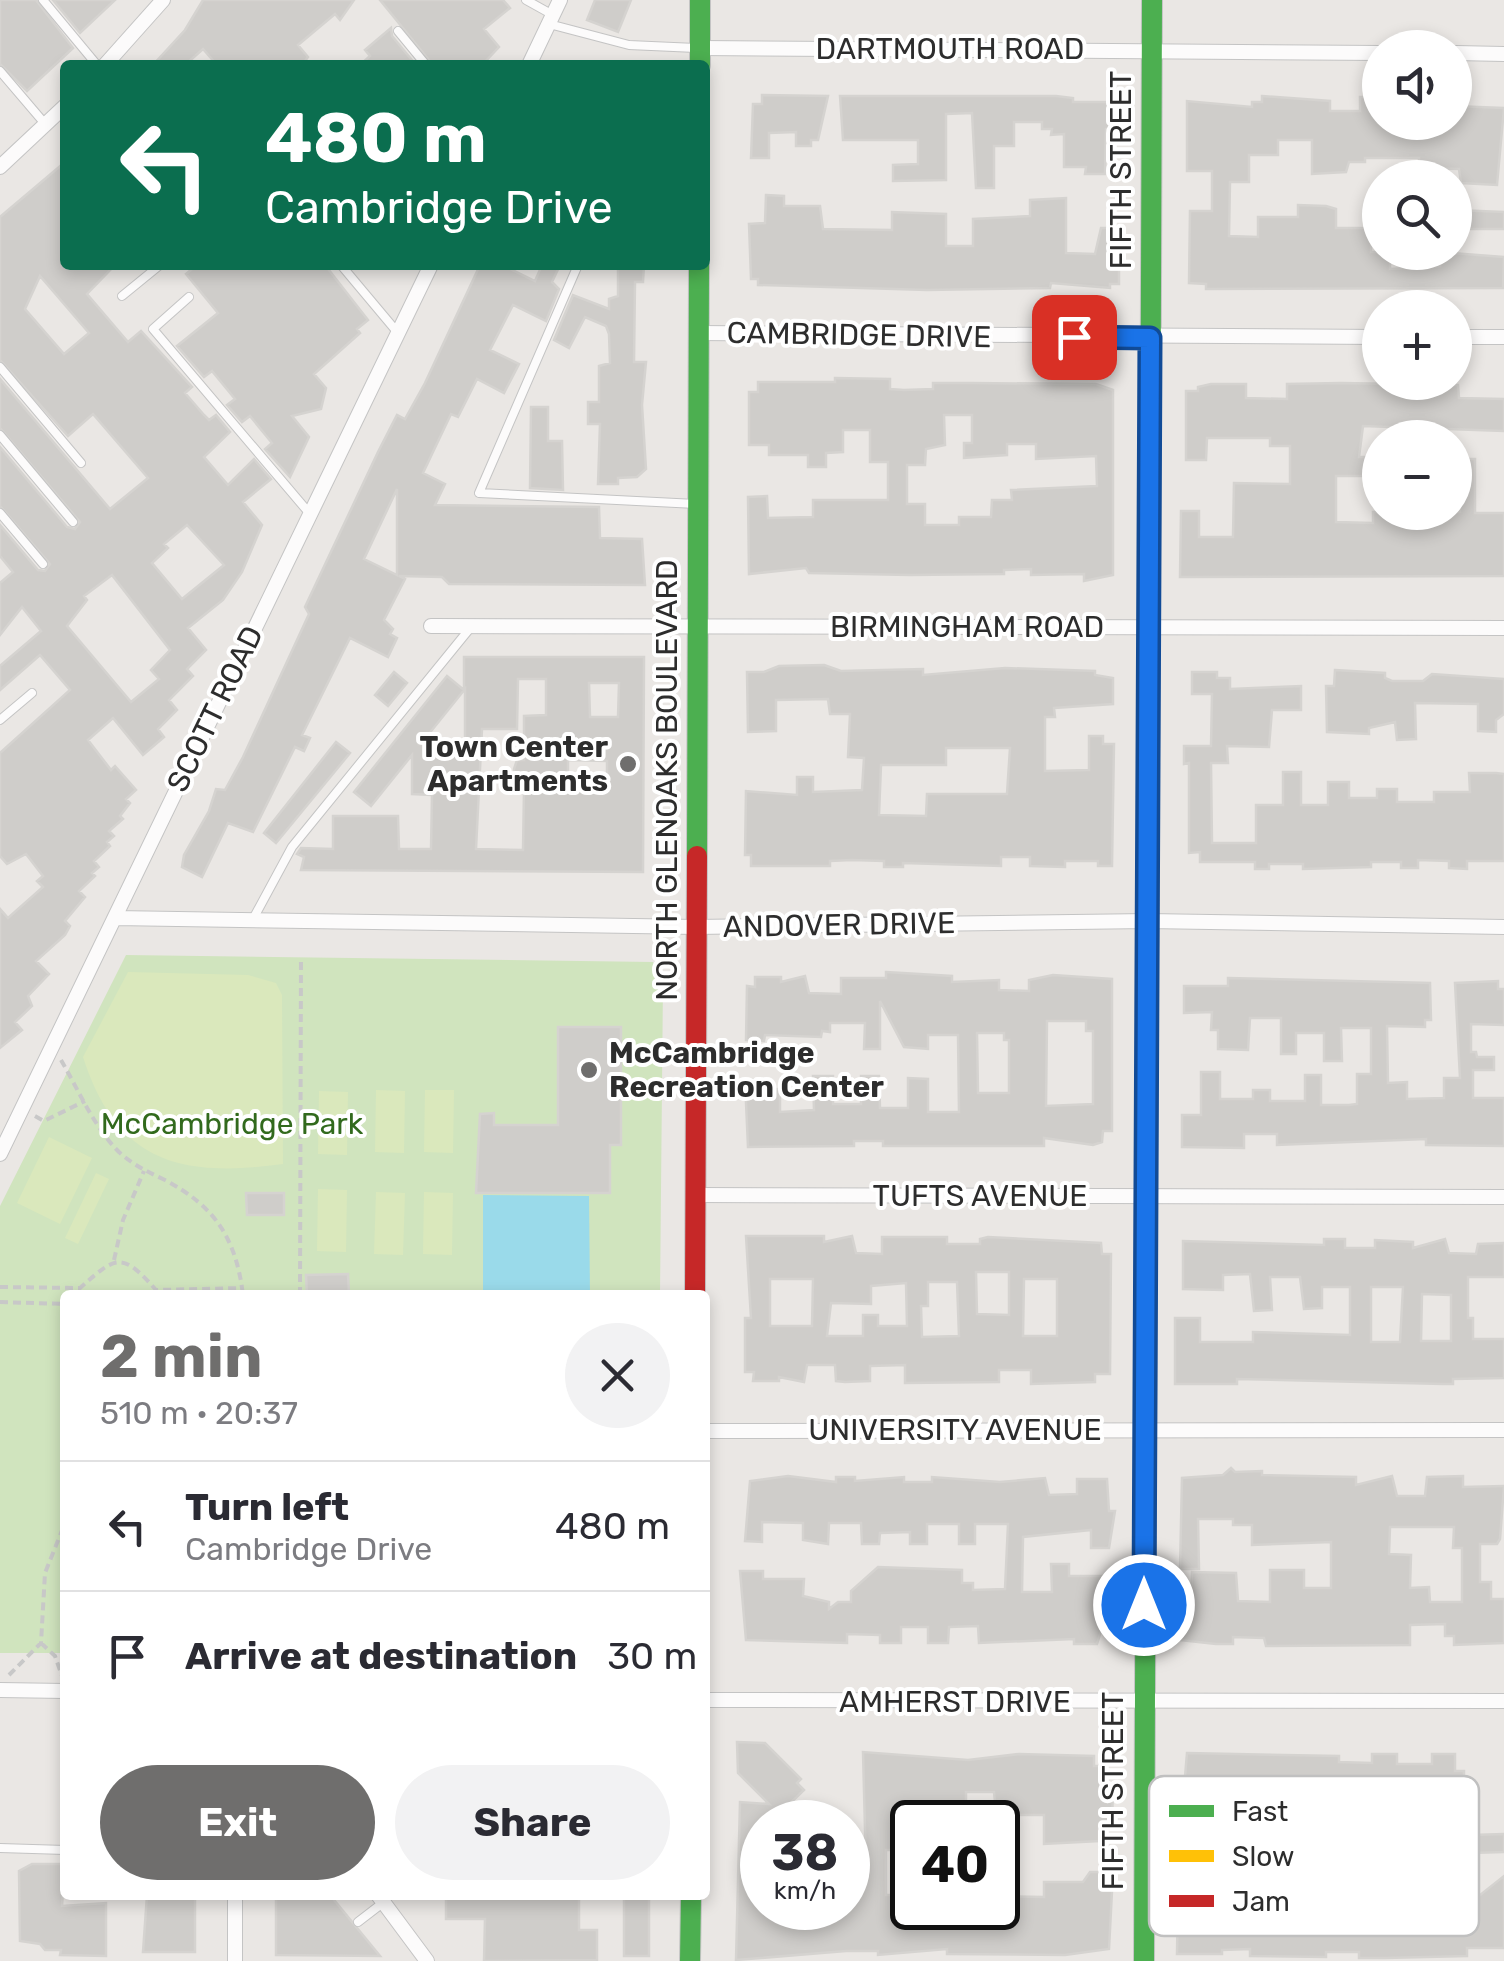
<!DOCTYPE html>
<meta charset="utf-8">
<style>
body{margin:0;font-family:Rubik,sans-serif;background:#f2f2f3;color:#2b2b33;height:100vh;display:flex;flex-direction:column;font-size:38px;white-space:nowrap}
*{box-sizing:border-box;margin:0}
p{font-size:32px;color:#7c7c81}
.icon{flex:none;width:55px;height:55px;fill:none;stroke:currentColor;stroke-width:2;stroke-linecap:round;stroke-linejoin:round}
.map{position:relative;flex:1;overflow:hidden}
.side{position:absolute;left:60px;top:1290px;width:650px;height:610px;display:flex;flex-direction:column;background:#fff;border-radius:10px;box-shadow:0 5px 15px #0003}
.side>*{flex:none}
.top-card{position:absolute;left:60px;top:60px;width:650px;height:210px;border-radius:10px;box-shadow:0 5px 15px #0003;background:#0b6e4f;color:#fff;overflow:hidden}
.buttons{position:absolute;left:1362px;top:30px;display:grid;gap:20px}
.buttons a{display:grid;place-items:center;width:110px;height:110px;border-radius:50%;background:#fff;box-shadow:0 5px 15px #0003;font-size:50px}
.speed{position:absolute;left:740px;top:1800px;display:flex;gap:20px;font-size:50px;font-weight:700;text-align:center}
.speed>*{display:grid;place-content:center;width:130px;height:130px;border-radius:50%;background:#fff;box-shadow:0 5px 15px #0003;line-height:1}
.speed small{font-size:25px;font-weight:400}
.speed .limit{border:5px solid #111;border-radius:15px;background:#fff;color:#111}
.pin{position:absolute;display:grid;place-items:center;width:85px;height:85px;color:#fff;margin:-42px;border-radius:20px;box-shadow:0 5px 15px #0006}
.me{position:absolute;width:110px;margin:-55px;rotate:0deg;stroke-linejoin:round;filter:drop-shadow(0 0 8px #0008)}
.turn{display:flex;align-items:center;gap:35px;height:210px;padding:0 40px;font-size:45px}
.turn .icon{width:130px;height:130px;stroke-width:2.5}
.turn b{display:block;font-size:70px;line-height:85px}
.round{display:grid;place-items:center;flex:none;width:105px;height:105px;border-radius:52px;background:#f2f2f3}
.headline{display:flex;align-items:center;justify-content:space-between;height:170px;padding:0 40px}
h1{font-size:60px;font-weight:700;line-height:75px;color:#6f6e6d}
.cta{display:flex;gap:20px;margin-top:auto;padding:20px 40px}
.cta a{flex:1;height:115px;border-radius:60px;background:#6f6e6d;color:#fff;font-size:40px;font-weight:700;line-height:115px;text-align:center}
.cta a+a{background:#f2f2f3;color:#2b2b33}
ul{padding:0;list-style:none}
li{display:flex;align-items:center;gap:30px;height:130px;padding:0 40px;border-top:2px solid #e1e1e2}
li div{flex:1}
li b{display:block;font-size:38px}
li em{font-style:normal}
.map>svg:first-child{display:block}
.green{fill:#d0e4be}
.pitch{fill:#dae8bc}
.water{fill:#9adaea}
.building{fill:#cfcdca;stroke:#d5d3d0;stroke-width:2.5;fill-rule:evenodd}
.lines{fill:none;stroke-linecap:round;stroke-linejoin:round}
.lane-casing{stroke:#c4c4c4;stroke-width:10}
.street-casing{stroke:#c4c4c4;stroke-width:16}
.fast-casing{stroke:#c4c4c4;stroke-width:22}
.slow-casing{stroke:#c4c4c4;stroke-width:22}
.jam-casing{stroke:#c4c4c4;stroke-width:22}
.path{stroke:#c8c8c8;stroke-width:4;stroke-dasharray:8 5;stroke-linecap:butt}
.lane{stroke:#fcfbfb;stroke-width:8}
.street{stroke:#fcfbfb;stroke-width:14}
.fast{stroke:#4caf50;stroke-width:20}
.slow{stroke:#ffc107;stroke-width:20}
.jam{stroke:#c62828;stroke-width:20}
.route-casing{stroke:#114b97;stroke-width:25}
.route{stroke:#1a73e8;stroke-width:18}
.poi-dot{fill:#6f6e6d;stroke:#fff;stroke-width:4}
.labels{text-anchor:middle;dominant-baseline:central;stroke-width:8;stroke-linejoin:round;paint-order:stroke}
.street-label{font-size:30px;fill:#2d2d2d;stroke:#fff}
.poi-label{font-size:30px;font-weight:bold;fill:#2d2d2d;stroke:#fff;text-anchor:end}
.park-label{font-size:30px;fill:#326a1d;stroke:#fff}
.key{fill:#fff;stroke:#c0c0c0;stroke-width:2.5}
.key-label{font-size:28px;fill:#2d2d2d}
</style>
<div class="map">
<svg width="1504" height="1961" viewBox="0 0 1504 1961">
<rect width="100%" height="100%" fill="#eae7e4"/>
<!-- green -->
<path class="green" d="M126,955L653,962L663,982L660,1295H65V1653H0V1206Z"/>
<!-- pitch -->
<path class="pitch" d="M128,972L248,975L276,983L282,995L283,1164C181,1178 117,1163 83,1057Z
M376,1090L405,1091L404,1153L375,1152Z
M425,1090H454L453,1153L424,1152Z
M319,1091L348,1092L347,1155L318,1154Z
M49,1137L92,1158L60,1224L17,1203Z
M96,1173L109,1179L78,1244L65,1238Z
M318,1189L347,1190L346,1252L317,1251Z
M376,1192L405,1193L403,1255L374,1254Z
M424,1192L453,1193L452,1255L423,1254Z"/>
<!-- water -->
<path class="water" d="M483,1195L589,1196L590,1295H483Z"/>
<!-- building -->
<path class="building" d="M0,0H36L73,48L27,91L0,64Z
M53,0H115L80,33Z
M203,0H354L340,20L335,14L298,45L308,57L302,65H217L203,49L185,65H153L185,30Z
M380,0H503L510,8L484,29L499,47L482,65H433Z
M595,0H631L618,32L587,20Z
M391,28L392,36L416,65H360L370,56L365,50Z
M762,95L828,96L818,140H811V146H796V132L769,133V158H751L753,104H762Z
M840,96H1056L1073,98V102H1119V129H1106L1105,174H1085L1086,167H1064V134L1051,135L1052,129H1042V122H1014V146H994V188H976L972,113L946,114V180L893,181V165L918,164V140H843Z
M1262,96L1330,101V111H1360V97H1378V122H1455V106L1504,108L1497,185L1461,183L1459,169L1419,168V158H1365V162H1349L1346,172L1312,174V140H1278V155H1249V182H1230L1229,236L1258,237V217H1298V205L1326,206L1336,209V228H1371V252H1390V269L1440,266V252L1504,257L1503,288L1206,289V284L1189,283L1190,211H1212V171H1187V101L1252,107V102H1262Z
M65,162V265H115L87,294L128,342L141,331L192,387L185,393L204,415L209,420L216,415L230,432L204,457L228,485L254,459L271,479L243,502L262,525L242,572L223,600L188,628L206,650L187,669L193,676L169,700L177,710L158,729L164,737L143,755L113,718L88,740L111,770L115,766L136,790L126,799L130,803L120,816L123,819L109,831L114,836L107,842L110,846L94,861L99,867L92,873L95,876L79,891L85,897L65,921L70,926L65,935L36,961L49,974L28,996L32,1006L15,1022L22,1030L0,1048V909L8,918L43,887L37,881L43,876L26,854L7,864L0,856V753L70,690L40,655L0,690V666L41,631L22,607L0,635V583L13,572L0,556V525L38,570L45,571L50,564L0,506V447L67,527L75,529L80,522L0,428V379L110,509L148,478L93,414L68,436L0,360V217ZM40,276L89,333L64,354L25,309ZM187,525L224,565L182,599L152,563L168,548L164,544ZM112,575L170,650L151,670L159,679L131,702L67,626L87,600L84,596Z
M766,195L784,196V206H820L823,229L892,230V212L946,214V246H973V219L1030,216V200L1066,198V253L1095,254L1101,228H1119V284H1110V288L1051,283L1050,288L927,290L758,285V279H751L749,224L765,223Z
M1456,210L1504,212V229H1456Z
M197,265H325L368,320L357,329L360,333L314,374L326,388L321,409L292,416L309,437L290,477L265,449L272,443L250,416L242,422L227,405L235,399L212,371L204,377L177,346L218,313L186,274Z
M480,265H502L535,281L542,265H560L552,282L559,289L546,321L513,305L490,350L519,364L504,393L477,379L458,417L451,414L423,473L445,484L435,505L599,507L600,538L642,539L645,585L449,584L442,577L399,576L405,579L384,620L393,629L390,634L397,638L388,657L350,638L302,735L310,738L304,751L295,747L253,832L228,823L202,877L182,867L184,855L209,811L216,789L225,790L243,757L309,614L305,607L378,452L397,415L405,419L425,383ZM397,489V575L364,559Z
M618,265H644L643,282H635L634,362H646L642,405L646,469L637,477L618,478V484H598L600,424H588V402H599V366L610,363L609,334L606,326L585,317L569,348L554,340L573,295L609,309V299L618,296Z
M835,378L890,379V389L904,390L933,389V383H971L1096,384L1113,390V575L1084,581V574L1031,575V569L1004,570V574L910,575L809,573L806,568L749,574L748,497L767,496L768,518L813,517V500H888V462H870V430H843V452L826,453V467H808V455H769V445H749V392H758V382H835ZM944,415H972V443H964V458L1007,455V444H1036V459L1096,456L1097,486L1011,490L1012,500H992L991,517H959V525H925V504H907V465H925L926,449L945,445Z
M1341,383L1458,385L1459,398L1504,399V431L1363,426L1359,457H1367L1366,476H1336V522L1373,523V512H1460L1457,459H1475V513H1504V576L1180,577L1181,511H1199V537H1233L1234,483L1290,484V446H1270V438H1207L1206,460H1186V391H1198V387L1211,384H1246V398L1287,399V384Z
M531,407H548V441H562L563,490L530,488Z
M464,657H644L643,872L301,870L304,857L297,854L301,848L333,849V816H398L399,849H431L432,795L412,794V755L371,806L354,792L447,676L464,690ZM518,679H546V715L524,716V760H517L514,769V789L524,791L523,850L476,849L482,729H517ZM589,683H619L618,717H590ZM465,689V744H420L424,740ZM568,760L607,761V790H568Z
M824,665L841,671L923,669V675L1005,668L1095,671V675L1113,678V704L1054,708L1055,717H1045V771L1089,770V736H1103V744H1114L1112,866H1098V861H1065V867L1030,866V857H1001V866L903,863V867H884V861L852,860L830,861V866H751V855H745L746,791L797,795V777H813V792L862,790L864,758L848,757L850,714H830L828,699L776,700V731L748,732L747,672H764L779,666ZM946,748H1010L1007,794H927L926,816L879,815L881,765H946Z
M1335,670L1385,673V678L1392,681H1423L1432,674L1504,679V714L1496,720V732L1478,731V704L1415,703L1416,739L1397,740L1395,722L1369,728V734L1327,732L1326,686H1334Z
M394,672L407,683L388,706L375,695Z
M1192,672H1217V678H1230V689L1301,686V710H1272L1269,747L1227,746L1228,763H1211L1212,843H1256V805H1283V772H1301V805H1328V782H1349V798H1377V789H1397V802H1434V792H1470L1469,773H1496L1504,774V861H1467V869L1449,868V861L1418,860V868H1401V862H1371V867L1303,869V864H1269V869H1255V862H1200V852L1189,853V763L1184,764V746H1211L1212,694H1192Z
M336,742L350,753L276,843L264,833Z
M886,972L952,976V982L999,980V990L1029,991V980L1053,975L1112,979V1131H1103L1102,1142L1093,1145L1044,1138V1146H883V1141H854V1146L748,1147L745,1080H764L765,1089H780V1112L814,1110L813,1076H833V1104H861V1076H879L880,1108H908V1078L928,1079V1112H959L958,1035H928V1049L904,1047L880,1001V1049H864L865,1023H830V1032L822,1031L821,1037L765,1035L764,1041L746,1040L747,986L755,987V977H781V982L805,976L809,993L841,994V978H886ZM1047,1021H1086V1031H1093V1104L1046,1106ZM977,1033H1004V1040H1009V1093H978Z
M1228,978L1430,983L1431,1020H1425V1027L1387,1026L1388,1083L1407,1082V1099L1444,1098V1078H1460L1455,983L1498,981V989H1504V1025L1471,1024V1052H1476L1477,1057H1494V1070H1473V1098H1504V1146L1426,1145V1139L1277,1145V1134H1244V1148L1182,1147V1115H1201V1072H1220V1099H1253V1090H1270V1101H1305V1075H1321V1105H1349L1357,1104V1074H1371V1028H1341L1342,1061H1324V1033H1296V1054H1281V1018H1250L1248,1050L1218,1049V1030H1211L1212,1012L1184,1013V986H1228Z
M558,1027H621V1145H610V1193H476L480,1114L494,1113V1125H558Z
M246,1193H284V1215H247Z
M746,1236H824V1242L852,1236L856,1253L882,1254V1237H947V1244H980V1239L988,1237L1101,1243L1102,1254H1111L1110,1374H1095V1382L1031,1384V1370H999V1382L905,1383V1365L870,1366V1381L845,1382L836,1381L835,1365H807L804,1382L779,1377V1381H753L754,1372H745V1318H751ZM976,1272H1009V1315L977,1314ZM770,1279H813L812,1326H770ZM1024,1279H1057V1336H1023ZM928,1282H957L959,1336L922,1337L921,1306H928ZM906,1283L907,1326H878V1315H863V1336H827L831,1303L871,1304V1286Z
M1324,1239H1345V1248H1375V1240L1413,1242V1248L1445,1239L1449,1253L1476,1254L1478,1244L1504,1243V1277H1468V1318H1473V1339H1504V1378L1453,1379V1384H1443L1237,1379V1384H1175V1318H1200V1342H1253V1332L1350,1335V1287H1322V1308L1304,1309L1300,1277H1270L1272,1310L1254,1311L1250,1274L1223,1275V1290L1183,1289V1241L1324,1245ZM1371,1287H1403L1400,1342H1371ZM1422,1294L1451,1295V1341H1421Z
M348,1274L349,1295H307L306,1275Z
M1231,1468L1235,1472L1262,1471V1475L1356,1477V1485L1392,1476L1397,1496H1425L1427,1477L1463,1476V1487L1504,1486L1500,1539L1497,1544H1480V1582H1491V1599H1504V1643L1454,1645V1636H1445V1624L1410,1625V1645L1266,1646L1264,1638L1233,1637V1644H1216L1179,1640L1180,1605H1191L1192,1572L1236,1573L1238,1601L1270,1602V1570H1304V1588H1331V1542L1252,1545V1525H1233V1519H1198L1199,1569H1180L1182,1478L1223,1475ZM1390,1527H1454L1453,1548H1462V1602H1430L1429,1587L1410,1588L1411,1555L1389,1554Z
M788,1476L836,1482V1477H855V1481L904,1477V1482H932V1477L1000,1482L1045,1478L1049,1495L1077,1494V1479H1107L1109,1511H1115L1109,1548H1091V1530L1023,1537L1022,1592H1052L1051,1564H1069V1576H1109V1628H1102L1097,1644H1074V1639L979,1643L978,1626L949,1627L948,1643H928V1627H901V1643H880V1635L847,1634V1643L746,1640L740,1571H763V1579H804L803,1596L829,1602V1609L838,1602H851V1591L878,1567L962,1570V1583H973V1590L1005,1589L1008,1524H975V1544H959V1524H927V1544H910V1532L880,1533L879,1544H862L861,1523H829L828,1544L803,1540V1523L762,1522V1542L745,1541L750,1481Z
M737,1742L765,1743L801,1779L797,1783L804,1790L771,1822H762V1908H776V1912L848,1908V1878H861V1868H866L863,1752L968,1760L1019,1754L1094,1756V1766H1103L1102,1785H1113L1112,1826H1099V1841L1044,1844V1815H1014V1833H998L994,1792H966V1822H947L948,1814H912V1850H886V1895H899V1908H998V1896L1044,1897V1882H1083L1090,1872H1113L1109,1949L1065,1955L947,1954V1949L878,1955V1951H846L736,1960L740,1802L769,1804L738,1773Z
M1187,1753L1339,1756V1762L1372,1763V1754H1397V1764H1432V1754H1455V1771H1464V1799L1463,1806H1450V1837H1429V1853H1407V1823H1369V1841L1353,1842L1352,1812L1305,1811L1290,1812V1817H1263L1264,1793L1208,1792L1207,1825L1181,1824Z
M1504,1834V1852L1472,1853V1835Z
M1288,1862H1306L1309,1901L1349,1900V1871H1365L1364,1906H1382V1914H1431L1430,1874H1455V1915L1504,1876V1948H1467V1956L1385,1958H1359V1952H1326V1957L1250,1956V1949L1222,1950V1954H1177L1178,1898H1198V1907H1228L1229,1873H1244L1247,1901L1289,1900Z
M32,1864H65L62,1906L106,1903V1956L60,1955L61,1950H45L40,1944L20,1941L19,1871Z
M147,1895H195V1952H143Z
M276,1895H330L380,1956L276,1955Z
M446,1895H579V1930H597V1960L484,1961L485,1919H446Z
M624,1895H649V1956H624Z"/>
<g class="lines">
<defs>
<path id="lane" d="M43,0L97,65
M526,0L553,15
M549,24L629,45L696,48
M398,31L426,65
M0,71L46,125
M341,265L398,333
M578,265L479,493L696,504
M122,296L160,265
M189,297L153,329L310,514
M0,367L81,463
M0,435L73,522
M0,513L43,564
M0,720L32,693
M253,919L292,847L471,627
M0,1848L65,1850
M358,1922L384,1902"/>
<path id="street" d="M700,48L1380,53
M1455,53L1504,54
M105,65L163,0
M529,65L560,0
M0,167L65,106
M698,333L1380,337
M1455,337H1504
M431,626L1504,628
M115,918L696,927L1148,921L1504,927
M0,1154L431,265
M696,1195L1504,1197
M705,1431L1504,1430
M0,1690L65,1691
M705,1700L1504,1701
M235,1895V1961
M378,1895L427,1961"/>
<path id="fast" d="M700,0V65
M1150,564L1152,0
M697,856L699,265
M690,1961L691,1895
M1144,1961L1147,1160"/>
<path id="slow" d="M1147,1160L1150,564"/>
<path id="jam" d="M695,1295L697,856"/>
</defs>
<!-- lane casing -->
<use href="#lane" class="lane-casing"/>
<!-- street casing -->
<use href="#street" class="street-casing"/>
<!-- fast casing -->
<use href="#fast" class="fast-casing"/>
<!-- slow casing -->
<use href="#slow" class="slow-casing"/>
<!-- jam casing -->
<use href="#jam" class="jam-casing"/>
<!-- path -->
<path class="path" d="M61,1060C79,1091 94,1127 119,1152C133,1165 148,1172 165,1180C216,1207 236,1239 243,1295
M35,1116L44,1121L85,1101
M114,1260L123,1220L144,1171
M0,1287L80,1288C116,1256 122,1251 156,1290L242,1288
M300,1295L301,957
M0,1302L65,1304
M41,1643L55,1656L62,1676
M9,1675L41,1643L45,1573L65,1523"/>
<!-- lane -->
<use href="#lane" class="lane"/>
<!-- street -->
<use href="#street" class="street"/>
<!-- fast -->
<use href="#fast" class="fast"/>
<!-- slow -->
<use href="#slow" class="slow"/>
<!-- jam -->
<use href="#jam" class="jam"/>
</g>
<g class="lines">
<defs>
<path id="route" d="M1074,337L1150,338L1144,1605"/>
</defs>
<!-- route casing -->
<use href="#route" class="route-casing"/>
<!-- route -->
<use href="#route" class="route"/>
</g>
<!-- markers -->
<g class="poi-dot">
<circle cx="628" cy="764" r="10"/>
<circle cx="589" cy="1070" r="10"/>
</g>
<g class="labels">
<!-- street labels -->
<g class="street-label">
<text x="950" y="49">DARTMOUTH ROAD</text>
<text transform="translate(1121 170) rotate(-90)">FIFTH STREET</text>
<text transform="translate(859 335) rotate(1)">CAMBRIDGE DRIVE</text>
<text x="967" y="627">BIRMINGHAM ROAD</text>
<text transform="translate(215 709) rotate(-64)">SCOTT ROAD</text>
<text transform="translate(667 780) rotate(-90)">NORTH GLENOAKS BOULEVARD</text>
<text transform="translate(839 925) rotate(-1)">ANDOVER DRIVE</text>
<text x="980" y="1196">TUFTS AVENUE</text>
<text x="955" y="1430">UNIVERSITY AVENUE</text>
<text x="955" y="1702">AMHERST DRIVE</text>
<text transform="translate(1113 1791) rotate(-90)">FIFTH STREET</text>
</g>
<!-- poi labels -->
<g class="poi-label">
<text x="608" y="747">Town Center<tspan x="608" dy="34">Apartments</tspan></text>
<text x="609" y="1053" text-anchor="start">McCambridge<tspan x="609" dy="34">Recreation Center</tspan></text>
</g>
<!-- park labels -->
<g class="park-label">
<text x="232" y="1124">McCambridge Park</text>
</g>
</g>
<!-- legend -->
<rect x="1149" y="1776" width="330" height="160" rx="15" class="key"/>
<rect x="1169" y="1805" width="45" height="12" fill="#4caf50"/>
<rect x="1169" y="1850" width="45" height="12" fill="#ffc107"/>
<rect x="1169" y="1895" width="45" height="12" fill="#c62828"/>
<g class="key-label">
<text x="1232" y="1821">Fast</text>
<text x="1232" y="1866">Slow</text>
<text x="1232" y="1911">Jam</text>
</g>
</svg>
<div class="buttons">
<a><svg class="icon" aria-label="sound" viewBox="0 0 24 24"><path d="M4 9h4l5-4v14l-5-4H4zM17 9q2 3 0 6"/></svg></a>
<a><svg class="icon" aria-label="search" viewBox="0 0 24 24"><circle cx="10" cy="10" r="6"/><path d="M15 15l6 6"/></svg></a>
<a>+</a>
<a>−</a>
</div>
<div class="speed"><div>38<small>km/h</small></div><div class="limit">40</div></div>
<div class="pin" style="left:1074px;top:337px;background:#d93025"><svg class="icon" aria-label="arrive" viewBox="0 0 24 24"><path d="M6 21V4h12l-3 4 3 4H6"/></svg></div>
<svg class="me" style="left:1144px;top:1605px" viewBox="-20 -20 40 40"><circle r="17" fill="#1a73e8" stroke="#fff" stroke-width="3"/><path d="M0-11L8 9 0 5-8 9z" fill="#fff"/></svg>
<div class="top-card">
<div class="turn"><svg class="icon" aria-label="left" viewBox="0 0 24 24"><path d="M17 20v-9H6M10 6l-5 5 5 5"/></svg><div><b>480 m</b>Cambridge Drive</div></div>
</div>
<section class="side">
<div class="headline"><div><h1>2 min</h1><p>510 m · 20:37</p></div><a class="round"><svg class="icon" aria-label="close" viewBox="0 0 24 24"><path d="M6 6l12 12M18 6L6 18"/></svg></a></div>
<ul>
<li><svg class="icon" aria-label="left" viewBox="0 0 24 24"><path d="M17 20v-9H6M10 6l-5 5 5 5"/></svg><div><b>Turn left</b><p>Cambridge Drive</p></div><em>480 m</em></li>
<li><svg class="icon" aria-label="arrive" viewBox="0 0 24 24"><path d="M6 21V4h12l-3 4 3 4H6"/></svg><div><b>Arrive at destination</b></div><em>30 m</em></li>
</ul>
<div class="cta"><a>Exit</a><a>Share</a></div>
</section>
</div>
